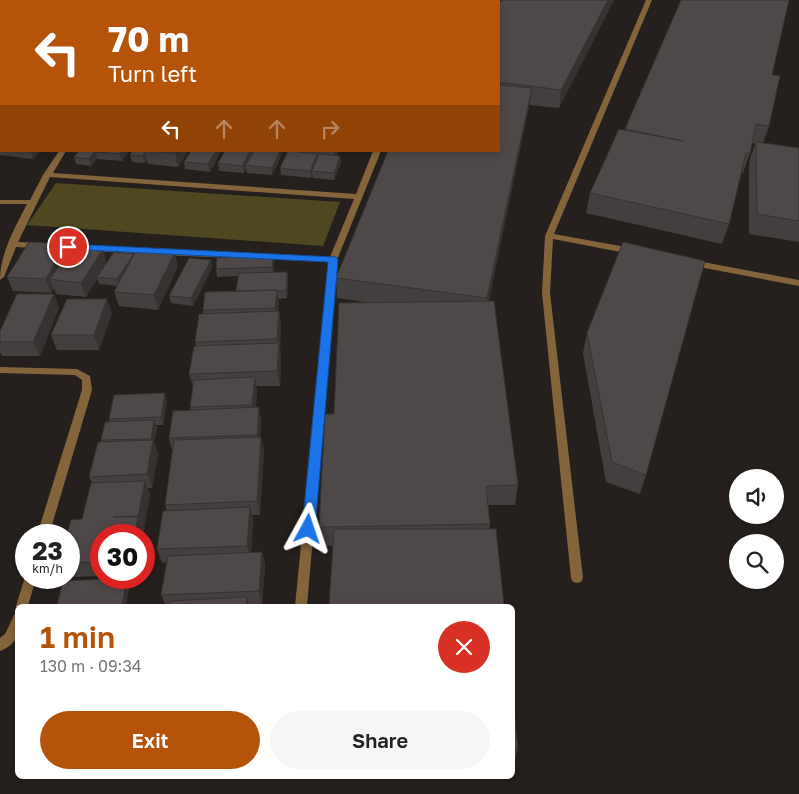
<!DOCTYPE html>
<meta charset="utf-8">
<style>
body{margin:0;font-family:"Golos Text",sans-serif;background:#f6f6f6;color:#222;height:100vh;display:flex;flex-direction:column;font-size:19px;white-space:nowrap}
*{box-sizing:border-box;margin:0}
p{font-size:16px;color:#767676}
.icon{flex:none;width:28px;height:28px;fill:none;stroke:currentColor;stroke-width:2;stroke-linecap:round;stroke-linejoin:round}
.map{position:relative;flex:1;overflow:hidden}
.details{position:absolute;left:15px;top:604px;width:500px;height:175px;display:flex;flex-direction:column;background:#fff;border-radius:8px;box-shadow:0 2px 8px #0003}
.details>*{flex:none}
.top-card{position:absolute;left:0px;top:0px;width:500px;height:152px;box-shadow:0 2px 8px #0003;background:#b45309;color:#fff;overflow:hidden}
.fabs{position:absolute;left:729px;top:469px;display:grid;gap:10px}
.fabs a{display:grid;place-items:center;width:55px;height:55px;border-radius:50%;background:#fff;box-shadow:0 2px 8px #0003;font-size:25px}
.speed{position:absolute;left:15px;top:524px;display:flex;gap:10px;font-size:25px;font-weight:700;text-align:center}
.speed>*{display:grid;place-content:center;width:65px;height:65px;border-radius:50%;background:#fff;box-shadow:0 2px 8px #0003;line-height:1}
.speed small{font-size:12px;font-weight:400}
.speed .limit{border:8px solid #d22;background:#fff;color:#111}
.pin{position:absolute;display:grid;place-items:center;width:42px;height:42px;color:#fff;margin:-21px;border:2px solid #fff;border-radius:50%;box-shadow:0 1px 5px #0007}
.me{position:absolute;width:55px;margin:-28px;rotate:5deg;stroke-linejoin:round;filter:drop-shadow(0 0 4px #0008)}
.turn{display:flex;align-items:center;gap:18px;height:105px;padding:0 25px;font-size:22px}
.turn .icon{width:65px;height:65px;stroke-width:2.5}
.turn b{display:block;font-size:35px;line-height:42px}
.lanes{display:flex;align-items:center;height:48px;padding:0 25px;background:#0003;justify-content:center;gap:25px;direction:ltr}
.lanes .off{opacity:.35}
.round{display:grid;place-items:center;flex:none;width:52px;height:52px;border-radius:26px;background:#f6f6f6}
.overview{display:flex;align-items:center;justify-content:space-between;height:85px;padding:0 25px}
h1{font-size:30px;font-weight:600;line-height:38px;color:#b45309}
.action{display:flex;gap:10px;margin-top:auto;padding:10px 25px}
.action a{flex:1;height:58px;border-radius:30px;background:#b45309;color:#fff;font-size:20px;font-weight:600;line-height:58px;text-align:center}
.action a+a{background:#f6f6f6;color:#222}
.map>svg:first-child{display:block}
.green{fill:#4e4720}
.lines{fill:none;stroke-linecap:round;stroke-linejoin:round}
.stream{fill:#8f6173;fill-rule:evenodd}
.lane{fill:#83643b;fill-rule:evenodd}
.street{fill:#83643b;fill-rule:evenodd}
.wall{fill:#443e3e}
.shaded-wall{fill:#373232}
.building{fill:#4f4848;stroke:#373232}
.route{fill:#1a73e8;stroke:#114b97}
</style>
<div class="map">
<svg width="799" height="794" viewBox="0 0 799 794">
<rect width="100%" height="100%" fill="#25201d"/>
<!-- green -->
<path class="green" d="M56,183L340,202L323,246L27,225Z"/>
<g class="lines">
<!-- stream -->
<path class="stream" d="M1,5V9L0,10V6Z"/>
<!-- lane -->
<path class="lane" d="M646,0H652L554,234L631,248L635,251L631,254L553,239L550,293L583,578L581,582L577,583L573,582L571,578L542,293L545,236Z
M692,260L799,280V286L689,265L688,263Z"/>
<!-- street -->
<path class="street" d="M59,151H66L53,173L356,194L373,151H381L337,260L307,606H295L329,262L163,255L159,252L163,249L330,257L354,199L50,177L18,242L148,248L152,251L148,254L16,247L4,277L0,280C0,253 15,228 27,204H0V200H30L43,175Z
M0,367L77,369L90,376L92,390L49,535H37L82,390V380L75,375L0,373Z
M26,574V578H36L28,606H18V610L16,606Z
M18,614C18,632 20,643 0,651V638L5,634L14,615Z"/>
</g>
<!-- wall -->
<path class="wall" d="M167,0H286L291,1H168Z
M349,0H378L376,1H357Z
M391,0H427L426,1H391Z
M502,0H614L559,108L529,105L489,301L518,485L515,505H488L490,524L489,529L333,546H321L319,527L334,414L371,303L337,298L336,278L499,151V4Z
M681,0L772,75L769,126L763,143L799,148V242L749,234V162L755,144L752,143L750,153L743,173H741L729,224L722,244L586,213L590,193L625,130Z
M0,43H1V92H0Z
M1,125V151H40L33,159L0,155V126Z
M79,151H129L122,161L98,159L97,158L91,166L76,164L74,157Z
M132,151H188L178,167L148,164L147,160L144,163L132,162L130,155Z
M191,151H221L210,172L185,169L184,162Z
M288,151H338L336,156H340L341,163L334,180L313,178L312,174L311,178L281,175L280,168Z
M282,154L272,175L247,173L246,168L244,173L219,171L218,163Z
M68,253L107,262L178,266L158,310L119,306L114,292L117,286L99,284L97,279L86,297L56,294L54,289L51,293L13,291L7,277Z
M273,256L274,263V272H287L288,279L287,298L278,299L279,304L278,311H279L281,325L280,348L281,358L280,386H256L257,392L256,408L259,407L261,422L260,437H261L264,451L260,515H252L253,521L251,552H262L265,565L262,604H249V606H166L161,595L167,562L162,563L157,549L167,511L165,505L172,451L169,438L190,410V407L193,387L189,374L196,346L195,342L203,314V310L236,291L238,276L217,277L216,269Z
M211,260L212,268L193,306L171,303L169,296Z
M54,294L59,308L40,356H2L0,352V331Z
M112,313L99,350H57L51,335Z
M587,333L646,475L640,494L606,482L583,353Z
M167,401L163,425H156L157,428L154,442L158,454L152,488H147L150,495L143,535H101V576L69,577V535L82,519L92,483L89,477L101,442V440L110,422L109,419Z
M512,692L518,748L514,763H512Z"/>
<!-- shaded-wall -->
<path class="shaded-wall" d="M608,0H614L559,108L561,90Z
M532,88L529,107L485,319L487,298Z
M31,151H40L33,159Z
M95,151H102L96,152L97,158L91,166L89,159Z
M122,151H129L122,161L120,154Z
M176,151H188L178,167L175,153Z
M216,151H221L210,172L208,164Z
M250,151H255L246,165V168L244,173L242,166Z
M280,151H282V154L272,175V168Z
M334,151H338L334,159Z
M145,152L147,160L144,163L143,156Z
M317,154L318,161L312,171V174L311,178L310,171Z
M340,156L341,163L334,180V173Z
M65,244L70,258L50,279L54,289L51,293L46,279Z
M103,249L107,263L97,277V279L86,297L81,283Z
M175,252L178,266L158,310L154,295Z
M134,254L120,287L117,279Z
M273,256L274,263V275L272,267Z
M211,260L212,268L193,306L191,298Z
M287,272L288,279L287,298L286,291Z
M277,290L279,304L277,322L275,308Z
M54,294L59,308L40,356L33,342Z
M107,299L112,313L99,350L94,335Z
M279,311L281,325L280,348L281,358L280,386L277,371L279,349L277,339Z
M255,377L257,392L255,419L252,405Z
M165,393L167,401L163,425L161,417Z
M259,407L261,422L259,449L257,435Z
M154,420L157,428L154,442L158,454L152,488L147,474L153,443L151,439Z
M261,437L264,451L260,515L257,501Z
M145,481L150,495L144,530L138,516Z
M250,507L253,521L251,559L247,546Z
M138,517L144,531L143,535H135Z
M262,552L265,565L262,604L259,591Z
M127,578L130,585L126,606H122Z
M247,597L249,606H246Z"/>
<!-- building -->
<path class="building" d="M56,0L71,1H55Z
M173,0H187L185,1Z
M193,0H216L215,1H191Z
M221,0H240L238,1H220Z
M244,0H270L268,1H242Z
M274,0H286L291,1H272Z
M457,0H471L480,1H456Z
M502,0H608L561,90L499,82V43L500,42H499V4Z
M681,0H789L772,75L780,76L769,126L756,124L750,153H746L729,224L590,193L619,129L683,141L625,129Z
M0,43H1V58H0Z
M0,60H1V79H0Z
M499,85L532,88L487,298L336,278L388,151H499Z
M1,125V133L0,132V126Z
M0,138H1V149L0,148Z
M756,142L799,148V221L757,214Z
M79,151H95L89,159L74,157Z
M96,151H122L120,154L96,152Z
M132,151H145V152L143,156L130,155Z
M152,151H176L175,153Z
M191,151H216L208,164L184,162Z
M225,151H250L242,166L218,163Z
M254,151H280L272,168L246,165Z
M288,151H291L317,154L310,171L280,168Z
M319,154L340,156L334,173L312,171Z
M29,242L65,244L46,279L7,277Z
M623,242L705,261L646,475L612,462L587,333Z
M73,246L103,249L81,283L50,279Z
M137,249L175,252L154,295L114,292Z
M114,252L134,254L117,279L97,277Z
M273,256L272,267L216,269L217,258Z
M189,258L211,260L191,298L169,296Z
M287,272L286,291H277V290L236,291L239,273Z
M277,290L275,308L203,310L205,292Z
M17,294H54L33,342H0V331Z
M67,299H107L94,335H51Z
M494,301L518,485L486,486L490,524L319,527L325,414H334L339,303Z
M279,311L277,339L195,342L199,314Z
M279,343L277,371L189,374L194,346Z
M255,377L252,405L190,407L194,380Z
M165,393L161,417L109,419L114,395Z
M259,407L257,435L169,438L173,411Z
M154,420L151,439L101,440L105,422Z
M261,437L257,501L165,505L174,440Z
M153,440L147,474L89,477L98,442Z
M145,481L138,516L113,517H138L135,535H101V562L69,563V535H67L71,520L82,519L91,483Z
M250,507L247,546L157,549L163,511Z
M334,529H496L504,606H329Z
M262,552L259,591L161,595L168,556Z
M127,578L122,606H57L63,581Z
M247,597L246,606H169L170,601Z
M512,692L518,748H512Z"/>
<!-- route -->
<path class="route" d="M68,244L336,257L338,260L315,529L313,533L308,535L304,533L302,529L328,262L65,249L64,247Z"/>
</svg>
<div class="fabs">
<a><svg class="icon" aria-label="sound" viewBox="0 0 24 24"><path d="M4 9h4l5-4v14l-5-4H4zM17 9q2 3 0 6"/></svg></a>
<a><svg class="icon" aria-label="search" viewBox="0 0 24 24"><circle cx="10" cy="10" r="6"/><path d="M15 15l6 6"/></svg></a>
</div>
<div class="speed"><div>23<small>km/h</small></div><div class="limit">30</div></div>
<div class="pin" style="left:68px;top:247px;background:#d93025"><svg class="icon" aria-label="arrive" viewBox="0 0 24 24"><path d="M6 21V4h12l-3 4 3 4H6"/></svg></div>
<svg class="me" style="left:308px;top:529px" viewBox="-20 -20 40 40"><path d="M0-17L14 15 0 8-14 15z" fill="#1a73e8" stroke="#fff" stroke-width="4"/></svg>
<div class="top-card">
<div class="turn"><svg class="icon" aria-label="left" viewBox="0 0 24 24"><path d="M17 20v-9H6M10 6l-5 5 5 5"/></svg><div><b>70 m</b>Turn left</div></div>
<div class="lanes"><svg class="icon" aria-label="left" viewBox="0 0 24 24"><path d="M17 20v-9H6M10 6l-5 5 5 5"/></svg><svg class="icon off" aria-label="ahead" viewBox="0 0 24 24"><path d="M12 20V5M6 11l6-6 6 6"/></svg><svg class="icon off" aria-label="ahead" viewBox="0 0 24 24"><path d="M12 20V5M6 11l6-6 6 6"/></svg><svg class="icon off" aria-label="right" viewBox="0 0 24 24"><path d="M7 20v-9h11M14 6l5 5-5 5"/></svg></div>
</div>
<section class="details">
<div class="overview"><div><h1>1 min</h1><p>130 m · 09:34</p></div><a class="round" style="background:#d93025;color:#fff"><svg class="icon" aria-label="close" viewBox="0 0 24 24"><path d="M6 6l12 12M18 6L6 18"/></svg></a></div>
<div class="action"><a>Exit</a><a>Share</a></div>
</section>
</div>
